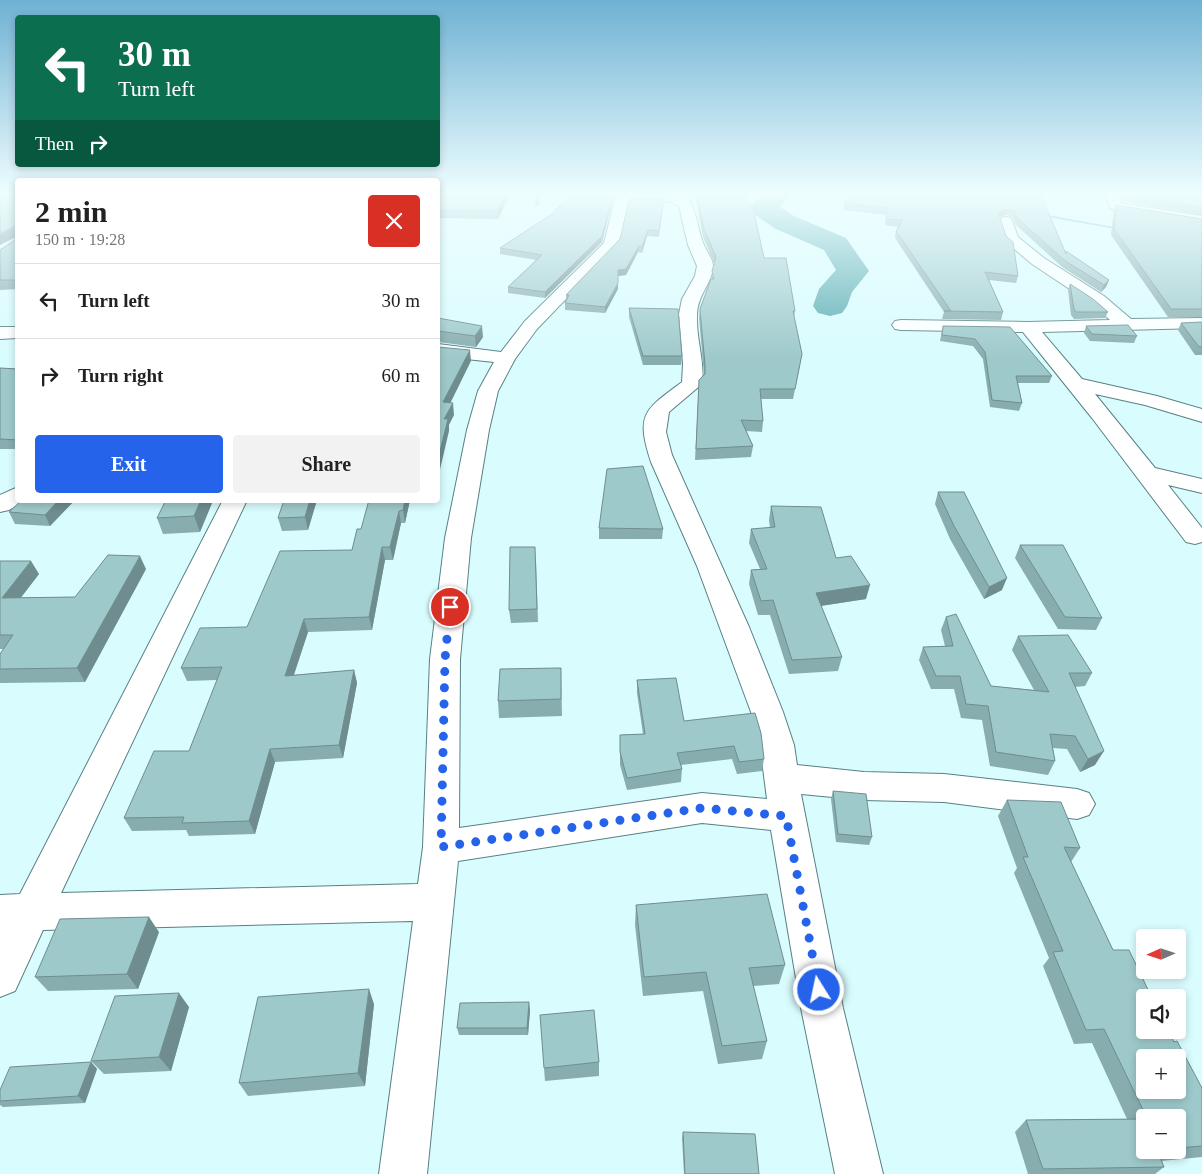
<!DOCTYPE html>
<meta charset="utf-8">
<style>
body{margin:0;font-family:Georgia,serif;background:#f2f2f2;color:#222;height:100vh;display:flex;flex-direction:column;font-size:19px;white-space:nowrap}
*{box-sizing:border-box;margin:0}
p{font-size:16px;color:#767676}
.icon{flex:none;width:28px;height:28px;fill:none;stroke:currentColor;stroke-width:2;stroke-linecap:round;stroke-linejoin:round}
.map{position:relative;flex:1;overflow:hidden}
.details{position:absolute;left:15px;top:178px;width:425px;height:325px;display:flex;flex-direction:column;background:#fff;border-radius:5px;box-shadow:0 2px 8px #0003}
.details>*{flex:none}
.top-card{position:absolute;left:15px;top:15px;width:425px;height:152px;border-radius:5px;box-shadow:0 2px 8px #0003;background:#0b6e4f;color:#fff;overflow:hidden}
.needle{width:32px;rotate:267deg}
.buttons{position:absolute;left:1136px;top:929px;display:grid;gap:10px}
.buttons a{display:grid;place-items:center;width:50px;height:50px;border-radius:5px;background:#fff;box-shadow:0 2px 8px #0003;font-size:25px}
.pin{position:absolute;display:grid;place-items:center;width:42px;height:42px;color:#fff;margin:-21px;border:2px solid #fff;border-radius:50%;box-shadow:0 1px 5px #0007}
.me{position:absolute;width:55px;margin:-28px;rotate:350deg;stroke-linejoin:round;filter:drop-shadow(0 0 4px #0008)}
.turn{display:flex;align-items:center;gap:18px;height:105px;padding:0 20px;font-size:22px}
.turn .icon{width:65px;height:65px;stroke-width:2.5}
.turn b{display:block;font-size:35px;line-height:42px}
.then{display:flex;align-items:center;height:48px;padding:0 20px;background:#0003;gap:10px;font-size:19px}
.round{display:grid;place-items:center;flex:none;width:52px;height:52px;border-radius:5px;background:#f2f2f2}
.overview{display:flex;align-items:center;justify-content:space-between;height:85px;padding:0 20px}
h1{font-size:30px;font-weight:800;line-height:38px}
.cta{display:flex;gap:10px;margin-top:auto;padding:10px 20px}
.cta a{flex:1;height:58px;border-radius:5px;background:#2563eb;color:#fff;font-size:20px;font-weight:800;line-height:58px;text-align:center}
.cta a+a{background:#f2f2f2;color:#222}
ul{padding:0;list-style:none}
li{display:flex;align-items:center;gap:15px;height:75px;padding:0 20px;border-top:1px solid #e0e0e0}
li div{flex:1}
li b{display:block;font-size:19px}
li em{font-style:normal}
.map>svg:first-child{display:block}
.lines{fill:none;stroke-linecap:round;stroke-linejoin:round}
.stream{fill:#5badb3;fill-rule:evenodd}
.river{fill:#5badb3;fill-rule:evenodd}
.street-casing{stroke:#588083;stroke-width:2}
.street{fill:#fff;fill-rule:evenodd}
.wall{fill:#88adaf;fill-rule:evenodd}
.shaded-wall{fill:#6f8d8e}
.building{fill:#9ec9cb;stroke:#6f8d8e;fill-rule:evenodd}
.route{stroke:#2563eb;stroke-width:9;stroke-dasharray:0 16.2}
</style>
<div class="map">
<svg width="1202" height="1174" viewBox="0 0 1202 1174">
<rect width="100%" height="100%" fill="#d9fcfe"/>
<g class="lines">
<!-- stream -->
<path class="stream" d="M535,195H539V206L535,205Z
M1039,212L1048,215L1124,229L1122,230L1047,217L1037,214Z"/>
<!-- river -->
<path class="river" d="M761,195H789L780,207L794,216L846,238L869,271L852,292L847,306L842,313L830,316L818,313L813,306L819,289L836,270L824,250L774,228L754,214L750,208Z"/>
<defs>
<path id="street" d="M616,195H677L688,198C698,213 697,229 704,245C707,253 714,259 713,269C710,286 697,296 697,316C696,339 705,361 702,384L669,412L666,432L672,455L749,627L783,712L794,745L797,765L864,772L944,774L1077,789L1089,793L1095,804L1089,815L1077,819L944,802L864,800L801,794L843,1008L883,1174H835L801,1008L771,830L702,823L458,861L427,1174H379L413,921L43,930L15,991L0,997V895L20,894L223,500H247L61,893L418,884L423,847L430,659L445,538L467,430L478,391L494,362L438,356V344L501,352L525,321L604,243ZM669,201L679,206L688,245L697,266L695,276L682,299L679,314L683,364L682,382C645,410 635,413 651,462L697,566L751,712L760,745L767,799L702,793L459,828L460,659L471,538L489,430L498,391L515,359L537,329L619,244L628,202Z
M1105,195H1119L1121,203L1202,216V224L1111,209Z
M1006,217L1011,218L1018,237L1044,258L1104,296L1131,319L1202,318V328L1042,332L1082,379L1157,396L1202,409V422L1145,405L1095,394L1155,468L1202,479V493L1168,485L1202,528V542L1195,544L1186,542L1092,418L1023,332L901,330L895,329L892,325L895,321L901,320L1028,322L1110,320L1092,304L1032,264L1006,242L999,221L1001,218Z
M0,327H18V338L0,339Z
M18,487V500H25L9,510L0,512V495Z"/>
</defs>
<!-- street casing -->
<use href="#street" class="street-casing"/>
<!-- street -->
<use href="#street" class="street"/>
</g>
<!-- wall -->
<path class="wall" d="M18,195V289L0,290V250L15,240Z
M438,195H510L498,219L438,218Z
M570,195H614L602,242L545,298L508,293V287L536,260L500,254V248L552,214Z
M695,195H744L764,258L795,311L794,317L800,364L793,399H761L763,421L762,432L746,431L753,446L751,457L695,460L699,380L704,374L699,318L700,309L712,279L714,263L703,237Z
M1041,195L1065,252L1109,280L1106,287L1101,292L1062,267L1015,224L1013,217L1006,215L1000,217L1018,276L1016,283L989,280L1003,312L1001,320L942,319L944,312L895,238L896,231L899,227L885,225L886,215L843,210L844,203Z
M1089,195H1104V196Z
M1120,195H1202V215L1123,201Z
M664,198L659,237L647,236L642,253L638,252L626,275L618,276V289L605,313L565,310V303L566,300V295Z
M1116,205L1202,219V317H1168L1111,235L1114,211Z
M1070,284L1108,312L1105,318L1074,319L1071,315L1068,290Z
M629,308L682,356L681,365H643L629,317Z
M438,318L483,337L476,347L438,342V343Z
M1202,322V355H1195L1178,330L1181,323Z
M943,326L1010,327L1052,376L1049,383H1018L1022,403L1019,411L990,407L983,359L973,346L940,341Z
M1086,326L1137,336L1134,343L1090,341L1084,333Z
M0,368L18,369V449H0Z
M938,492L1002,590L984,599L950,539L935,504Z
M22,500H75L50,526L15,524L9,512Z
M166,500H211L212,503L200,532L163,534L157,518Z
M317,500L308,530L282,531L278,518Z
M410,500L405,523H401L393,560H385L372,630L308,632L294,675L354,670L357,683L343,758L275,762L255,834L189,836L186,830L132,831L124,818L189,751L217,680L187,681L181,668L247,627L352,550L361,529Z
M771,506L836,558L866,599L821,606L842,657L838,671L789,674L770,615H758L749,584L751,570L760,569L749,543L751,529L770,528L769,520Z
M599,528L663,529L662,539H599Z
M1020,545L1102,618L1096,630L1058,629L1015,558Z
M536,560L538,622L511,623L509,610Z
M0,561L39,574L20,598L75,597L146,569L85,682L0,683V654L4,649H0Z
M946,617L991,686L1034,690L1012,650L1018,636L1092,673L1085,686L1075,687L1095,765L1080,772L1067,749L1053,748L1055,761L1048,775L990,766L982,720L961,718L954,689H931L919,660L923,647L945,646L941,630Z
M561,668L562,716L499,718L498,701Z
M637,680L684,721L764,759L762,771L737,774L732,759L681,765L682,769L681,782L627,790L620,765V735L643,734L637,693Z
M833,791L872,837L869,845L836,842L831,799Z
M1007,800L1080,848L1071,862L1113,950L1174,1042L1202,1088V1157L1161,1161L1164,1167L1155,1174H1028L1015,1132L1026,1120L1127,1119L1092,1043L1074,1044L1043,966L1049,958L1014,873L1017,868L998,816ZM1145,1118H1178V1150H1145Z
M636,905L785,965L779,984L753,986L767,1041L762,1059L718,1064L703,991L643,996L635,925Z
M159,932L138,989L48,991L35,977Z
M374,1004L365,1086L248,1096L239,1083Z
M189,1007L171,1071L104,1074L91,1061Z
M530,1010L528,1035H459L457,1028Z
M91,1062L97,1069L85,1103L3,1107L0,1105V1090Z
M599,1062V1076L545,1081L544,1068Z
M683,1132L759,1174H684L682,1138Z"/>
<!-- shaded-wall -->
<path class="shaded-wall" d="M505,195H510L498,219L497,211Z
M613,195H614L602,242L545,298V292Z
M1007,209L1006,215L999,217V215L1001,211Z
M15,226L18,236L0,245V234Z
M648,230L647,236L642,253V247Z
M639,246L638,252L626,275L618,276V270Z
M1109,280L1106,287L1101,292L1104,285Z
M618,283V289L605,313V307Z
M482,326L483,337L476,347L475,336Z
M470,350L471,361L445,414L443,402Z
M453,403L454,415L449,425V431L438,478V459L444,419Z
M59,500H75L50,526L45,515Z
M201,500H211L212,503L200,532L194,516Z
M310,500H317L308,530L305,517Z
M405,500H410L405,523L403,510Z
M399,511L401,523L393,560L390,547Z
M382,547L385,560L372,630L369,617Z
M140,556L146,569L85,682L77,668Z
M31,561L39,574L10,612L2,598Z
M1007,578L1002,590L984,599L989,587Z
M870,585L866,599L813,607L816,593Z
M304,619L308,632L289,689L285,676Z
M354,670L357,683L343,758L339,745Z
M270,749L275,762L255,834L249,821Z
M1104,751L1095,765L1080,772L1088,759Z
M149,917L159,932L138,989L127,974Z
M369,989L374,1004L365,1086L358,1073Z
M179,993L189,1007L171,1071L159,1057Z
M529,1002L530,1010L528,1035L527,1028Z
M91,1062L97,1069L85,1103L78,1096Z"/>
<!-- building -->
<path class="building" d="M0,195H18V280H0V250L15,240V226L0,234Z
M438,195H505L497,211L438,210Z
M570,195H613L602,236L545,292L508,287L542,255L500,248L552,214Z
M697,195H744L753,208L764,258H786L795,311H793L802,354L795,389H760L763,421L741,420L753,446L696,449L699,380L705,374V365L700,309L711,279H714L712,271L716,257L704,229Z
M849,195H1041L1066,254V251L1109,280L1104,285L1064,260L1017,218L1015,211L1007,209L1001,211L999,215L1006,236L1013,242L1018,276L985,272L1003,312L944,311H951L896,231L903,220L886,219L887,208L844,203Z
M1125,195H1202V208Z
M630,198H664L659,231L648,230L642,247L639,246L626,269L618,270V283L605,307L565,303L569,295H566L620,239Z
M1116,205L1202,219V309H1171L1114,229Z
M1070,284L1093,299L1108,312H1076L1074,309Z
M629,308L678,309L682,356H643Z
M438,318L482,326L475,336L438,331Z
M1202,322V347H1199L1181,323Z
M1128,325L1137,336L1092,334L1086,326Z
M943,326L1010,327L1052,376H1016L1022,403L992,400L985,352L975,339L942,335Z
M438,347L470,350L443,402L453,403L444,419H448L438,459Z
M0,368L18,369V440L0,439Z
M643,466L663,529L599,528L607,469Z
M938,492H964L1007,578L989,587L954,526Z
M22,500H59L45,515L9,512Z
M166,500H201L194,516L157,518Z
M284,500H310L305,517L278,518Z
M369,500H405L403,510L399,511L390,547H382L369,617L304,619L285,676L354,670L339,745L270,749L249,821L182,823L184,817L124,818L154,751H189L222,667L181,668L200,628L247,627L280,551L352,550L357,529H361Z
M771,506L821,507L836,558L851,556L870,585L816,593L842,657L792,660L773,600L761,601L751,570L767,569L751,529L775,527Z
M1020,545H1063L1102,618L1065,617Z
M510,547H535L537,609L509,610Z
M108,555L140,556L77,668L0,669V654L13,635H0V561H31L2,598L75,597Z
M956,614L991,686L1049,692L1018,636L1068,635L1092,673H1069L1104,751L1088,759L1075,736L1050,734L1055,761L996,752L988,706L966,704L960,676H936L923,647L953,646L946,617Z
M561,668V699L498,701L500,669Z
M676,678L684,721L755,713L761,733L764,759L739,762L734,746L677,753L682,769L627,778L620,752V735L645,734L637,680Z
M833,791L866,794L872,837L838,834Z
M1007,800L1061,802L1080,848L1064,847L1113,950H1129L1152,998H1145V1030H1168L1174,1042L1177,1041L1202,1088V1146L1178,1148V1118H1147L1104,1029L1086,1030L1053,952L1063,951L1023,857H1028ZM1145,1058H1178V1090H1145Z
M767,894L785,965L749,968L767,1041L722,1046L706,972L644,977L636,905Z
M149,917L127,974L35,977L60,919Z
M369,989L358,1073L239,1083L258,997Z
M179,993L159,1057L91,1061L115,996Z
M529,1002L527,1028H457L460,1003Z
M594,1010L599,1062L544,1068L540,1015Z
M91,1062L78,1096L0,1101V1090L10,1067Z
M1145,1119V1150H1159H1157L1164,1167L1043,1169L1026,1120Z
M683,1132L755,1134L759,1174H685Z"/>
<!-- sky -->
<linearGradient id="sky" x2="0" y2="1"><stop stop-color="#6fb1d3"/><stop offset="0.54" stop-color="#eefeff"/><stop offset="1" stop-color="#eefeff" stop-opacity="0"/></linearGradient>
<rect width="1202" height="359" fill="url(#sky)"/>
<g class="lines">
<!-- route -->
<path class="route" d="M450,607L445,659L441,847L702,808L786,816L819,990"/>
</g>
</svg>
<div class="buttons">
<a><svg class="needle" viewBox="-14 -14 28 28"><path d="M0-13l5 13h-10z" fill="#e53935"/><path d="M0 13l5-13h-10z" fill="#767676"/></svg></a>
<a><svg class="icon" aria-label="sound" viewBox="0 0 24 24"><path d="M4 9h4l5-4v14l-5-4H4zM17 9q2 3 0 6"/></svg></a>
<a>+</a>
<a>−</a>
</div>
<div class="pin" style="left:450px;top:607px;background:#d93025"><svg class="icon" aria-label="arrive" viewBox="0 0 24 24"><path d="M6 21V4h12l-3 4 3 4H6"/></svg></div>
<svg class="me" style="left:819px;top:990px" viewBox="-20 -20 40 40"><circle r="17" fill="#2563eb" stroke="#fff" stroke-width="3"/><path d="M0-11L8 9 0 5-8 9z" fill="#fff"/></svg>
<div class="top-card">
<div class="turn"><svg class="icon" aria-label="left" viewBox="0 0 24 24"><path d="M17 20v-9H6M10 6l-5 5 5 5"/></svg><div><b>30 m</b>Turn left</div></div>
<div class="then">Then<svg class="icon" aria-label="right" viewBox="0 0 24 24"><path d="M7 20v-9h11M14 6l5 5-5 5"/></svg></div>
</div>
<section class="details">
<div class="overview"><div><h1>2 min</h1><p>150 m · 19:28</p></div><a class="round" style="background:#d93025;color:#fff"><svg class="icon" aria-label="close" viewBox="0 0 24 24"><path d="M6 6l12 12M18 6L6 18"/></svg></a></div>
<ul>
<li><svg class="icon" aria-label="left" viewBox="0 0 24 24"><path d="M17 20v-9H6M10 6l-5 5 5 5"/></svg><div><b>Turn left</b></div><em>30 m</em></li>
<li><svg class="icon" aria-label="right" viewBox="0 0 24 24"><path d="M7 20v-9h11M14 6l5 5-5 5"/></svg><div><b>Turn right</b></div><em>60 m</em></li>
</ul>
<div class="cta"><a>Exit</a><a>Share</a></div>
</section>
</div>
